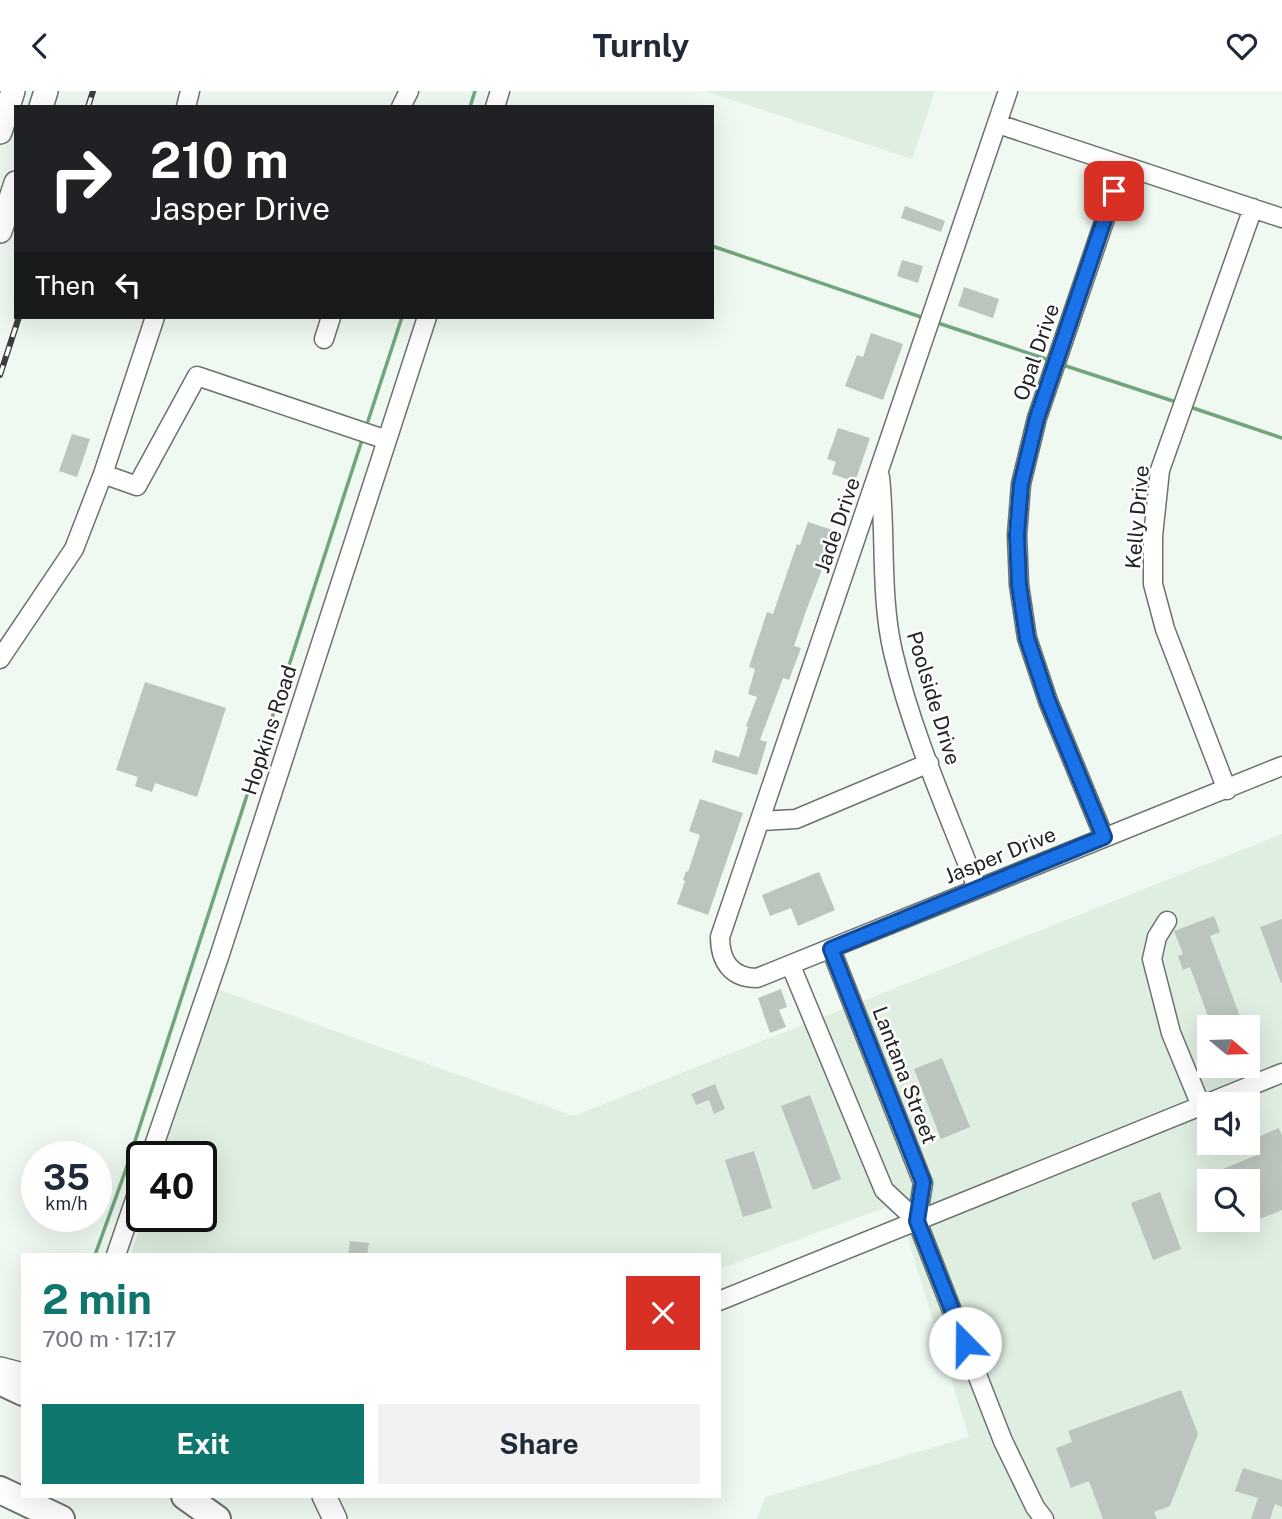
<!DOCTYPE html>
<meta charset="utf-8">
<style>
body{margin:0;font-family:"Public Sans",sans-serif;background:#f2f2f3;color:#1f2937;height:100vh;display:flex;flex-direction:column;font-size:26px;white-space:nowrap}
*{box-sizing:border-box;margin:0}
p{font-size:23px;color:#747a83}
.icon{flex:none;width:38px;height:38px;fill:none;stroke:currentColor;stroke-width:2;stroke-linecap:round;stroke-linejoin:round}
.map{position:relative;flex:1;overflow:hidden}
.panel{position:absolute;left:21px;top:1162px;width:700px;height:245px;display:flex;flex-direction:column;background:#fff;border-radius:0px;box-shadow:0 7px 28px #0002}
.panel>*{flex:none}
.hud{position:absolute;left:14px;top:14px;width:700px;height:214px;border-radius:0px;box-shadow:0 7px 28px #0002;background:#202124;color:#fff;overflow:hidden}
.needle{width:46px;rotate:109deg}
.fabs{position:absolute;left:1197px;top:924px;display:grid;gap:14px}
.fabs a{display:grid;place-items:center;width:63px;height:63px;border-radius:0px;background:#fff;box-shadow:0 7px 28px #0002;font-size:35px}
.speed{position:absolute;left:21px;top:1050px;display:flex;gap:14px;font-size:35px;font-weight:700;text-align:center}
.speed>*{display:grid;place-content:center;width:91px;height:91px;border-radius:50%;background:#fff;box-shadow:0 7px 28px #0002;line-height:1}
.speed small{font-size:18px;font-weight:400}
.speed .limit{border:4px solid #111;border-radius:10px;background:#fff;color:#111}
.pin{position:absolute;display:grid;place-items:center;width:60px;height:60px;color:#fff;margin:-30px;border-radius:14px;box-shadow:0 4px 10px #0006}
.me{position:absolute;width:77px;margin:-38px;rotate:338deg;stroke-linejoin:round;filter:drop-shadow(0 0 5px #0008)}
.turn{display:flex;align-items:center;gap:24px;height:147px;padding:0 21px;font-size:32px}
.turn .icon{width:91px;height:91px;stroke-width:2.5}
.turn b{display:block;font-size:49px;line-height:60px}
.then{display:flex;align-items:center;height:66px;padding:0 21px;background:#0003;gap:14px;font-size:26px}
.round{display:grid;place-items:center;flex:none;width:74px;height:74px;border-radius:0px;background:#f2f2f3}
.summary{display:flex;align-items:center;justify-content:space-between;height:119px;padding:0 21px}
h1{font-size:42px;font-weight:700;line-height:52px;color:#0f766e}
.cta{display:flex;gap:14px;margin-top:auto;padding:14px 21px}
.cta a{flex:1;height:80px;border-radius:0px;background:#0f766e;color:#fff;font-size:28px;font-weight:700;line-height:80px;text-align:center}
.cta a+a{background:#f2f2f3;color:#1f2937}
header{display:flex;justify-content:space-between;align-items:center;height:91px;padding:0 21px;background:#fff;font-size:32px;font-weight:700}
.map>svg:first-child{display:block}
.built{fill:#deeee0;fill-rule:evenodd}
.lines{fill:none;stroke-linecap:round;stroke-linejoin:round}
.stream{stroke:#71a67d;stroke-width:3.5}
.building{fill:#bbc5bd}
.minor-casing{stroke:#6b736c;stroke-width:21}
.major-casing{stroke:#6b736c;stroke-width:26}
.highway-casing{stroke:#6b736c;stroke-width:30}
.minor{stroke:#fff;stroke-width:18}
.major{stroke:#fff;stroke-width:23}
.highway{stroke:#fff;stroke-width:26}
.rail-casing{stroke:#3a3e3b;stroke-width:6}
.rail{stroke:#fff;stroke-width:3.5;stroke-dasharray:10;stroke-linecap:butt}
.route-casing{stroke:#114b97;stroke-width:18}
.route{stroke:#1a73e8;stroke-width:12}
.labels{text-anchor:middle;dominant-baseline:central;stroke-width:5;stroke-linejoin:round;paint-order:stroke}
.street-label{font-size:21px;fill:#212422;stroke:#fff}
</style>
<header><svg class="icon" aria-label="back" viewBox="0 0 24 24"><path d="M15 5l-7 7 7 7"/></svg>Turnly<svg class="icon" aria-label="heart" viewBox="0 0 24 24"><path d="M12 20l-8-8c-3-5 5-10 8-4 3-6 11-1 8 4z"/></svg></header>
<div class="map">
<svg width="1282" height="1428" viewBox="0 0 1282 1428">
<rect width="100%" height="100%" fill="#eff9f1"/>
<!-- built -->
<path class="built" d="M705,0H935L912,68Z
M1282,743V1428H756L766,1406L969,1346L897,1112L719,1178V1164H131L143,1125H201V1066H162L214,897L574,1025ZM1209,936H1248V975H1209ZM1209,1013H1248V1052H1209ZM1209,1090H1248V1129H1209Z"/>
<g class="lines">
<!-- stream -->
<path class="stream" d="M470,16L475,0
M712,155L921,226
M941,233L1046,268
M1066,275L1173,310
M1193,317L1282,347
M368,330L402,226
M95,1164L125,1081L361,352"/>
</g>
<!-- building -->
<path class="building" d="M905,115L945,130L941,141L901,127Z
M902,169L923,175L918,192L897,185Z
M964,196L999,208L993,227L958,215Z
M871,242L903,253L883,309L845,295L857,264L863,266Z
M838,337L870,347L855,391L832,383L836,371L827,368Z
M72,343L90,348L77,386L59,380Z
M808,431L842,442L839,452L833,450L806,520L794,555L801,557L789,589L783,587L760,649L767,651L757,684L712,671L715,659L739,666L748,636L746,635L757,606L748,603L755,578L749,576L767,521L773,523L797,453L800,454Z
M145,591L226,617L197,706L155,692L152,701L135,695L138,686L116,679Z
M700,708L743,722L708,824L677,813L685,790L683,789L686,780L688,781L700,744L689,740Z
M819,781L835,819L798,835L791,817L770,825L762,804Z
M1214,825L1220,841L1210,845L1241,928L1218,936H1212L1190,876L1183,879L1178,865L1183,863L1174,840Z
M1282,828V892H1281L1260,836Z
M781,898L787,916L779,919L786,936L770,942L758,907Z
M942,967L970,1036L941,1048L914,978Z
M715,993L725,1018L714,1023L709,1009L696,1014L691,1003Z
M810,1004L841,1088L813,1099L781,1015Z
M1279,1037L1282,1045V1119L1248,1133V1090H1222L1218,1080L1257,1064L1251,1049Z
M754,1060L772,1117L743,1126L725,1069Z
M1160,1101L1181,1158L1153,1169L1131,1112Z
M350,1150L369,1152L367,1164H348Z
M1181,1299L1198,1343L1170,1415L1154,1421L1157,1428H1103L1089,1390L1071,1397L1056,1357L1072,1351L1068,1340Z
M1243,1377L1282,1389V1416L1275,1413L1270,1428H1251L1258,1407L1235,1400Z"/>
<g class="lines">
<defs>
<path id="minor" d="M1008,0L720,846C720,870 731,887 757,887L1282,675
M186,16L190,0
M401,16L409,0
M495,16L500,0
M998,33L1282,127
M324,248L331,226
M103,383L137,395L197,285L387,349
M880,386C886,443 880,506 893,561C912,642 947,720 977,797
M0,568L74,458L103,383L155,226
M1227,699L1165,538L1153,493V445L1160,379L1253,117
M760,730L796,728L929,672
M1104,746L1048,610L1027,547L1019,494L1017,444L1021,393L1037,327L1123,75
M1167,830L1157,846L1152,868L1171,942L1201,1015
M831,858L923,1092L917,1130
M791,875L884,1099L917,1130L1003,1350L1035,1416L1044,1428
M150,1066L219,866L427,226
M116,1164L142,1088
M719,1210L1282,982"/>
<path id="major" d="M41,16L46,0
M0,41L13,0
M0,140L16,92
M0,1278L23,1284
M324,1405L335,1428"/>
<path id="highway" d="M0,1290L23,1301
M0,1399L61,1428
M185,1405L217,1428"/>
</defs>
<!-- minor casing -->
<use href="#minor" class="minor-casing"/>
<!-- major casing -->
<use href="#major" class="major-casing"/>
<!-- highway casing -->
<use href="#highway" class="highway-casing"/>
<!-- minor -->
<use href="#minor" class="minor"/>
<!-- major -->
<use href="#major" class="major"/>
<!-- highway -->
<use href="#highway" class="highway"/>
<defs>
<path id="rail" d="M88,16L93,0
M0,284L19,226"/>
</defs>
<!-- rail casing -->
<use href="#rail" class="rail-casing"/>
<!-- rail -->
<use href="#rail" class="rail"/>
</g>
<g class="lines">
<defs>
<path id="route" d="M965,1252L917,1130L923,1091L831,858L1104,746L1048,610L1027,547L1019,494L1017,444L1021,393L1037,327L1114,100"/>
</defs>
<!-- route casing -->
<use href="#route" class="route-casing"/>
<!-- route -->
<use href="#route" class="route"/>
</g>
<g class="labels">
<!-- street labels -->
<g class="street-label">
<text transform="translate(1036 261) rotate(-71)">Opal Drive</text>
<text transform="translate(1137 426) rotate(-85)">Kelly Drive</text>
<text transform="translate(837 434) rotate(-71)">Jade Drive</text>
<text transform="translate(934 607) rotate(73)">Poolside Drive</text>
<text transform="translate(269 639) rotate(-72)">Hopkins Road</text>
<text transform="translate(1000 764) rotate(-22)">Jasper Drive</text>
<text transform="translate(905 984) rotate(69)">Lantana Street</text>
</g>
</g>
</svg>
<div class="fabs">
<a><svg class="needle" viewBox="-14 -14 28 28"><path d="M0-13l5 13h-10z" fill="#e53935"/><path d="M0 13l5-13h-10z" fill="#747a83"/></svg></a>
<a><svg class="icon" aria-label="sound" viewBox="0 0 24 24"><path d="M4 9h4l5-4v14l-5-4H4zM17 9q2 3 0 6"/></svg></a>
<a><svg class="icon" aria-label="search" viewBox="0 0 24 24"><circle cx="10" cy="10" r="6"/><path d="M15 15l6 6"/></svg></a>
</div>
<div class="speed"><div>35<small>km/h</small></div><div class="limit">40</div></div>
<div class="pin" style="left:1114px;top:100px;background:#d93025"><svg class="icon" aria-label="arrive" viewBox="0 0 24 24"><path d="M6 21V4h12l-3 4 3 4H6"/></svg></div>
<svg class="me" style="left:965px;top:1252px" viewBox="-20 -20 40 40"><circle r="19" fill="#fff"/><path d="M0-13L10 11 0 6-10 11z" fill="#1a73e8"/></svg>
<div class="hud">
<div class="turn"><svg class="icon" aria-label="right" viewBox="0 0 24 24"><path d="M7 20v-9h11M14 6l5 5-5 5"/></svg><div><b>210 m</b>Jasper Drive</div></div>
<div class="then">Then<svg class="icon" aria-label="left" viewBox="0 0 24 24"><path d="M17 20v-9H6M10 6l-5 5 5 5"/></svg></div>
</div>
<section class="panel">
<div class="summary"><div><h1>2 min</h1><p>700 m · 17:17</p></div><a class="round" style="background:#d93025;color:#fff"><svg class="icon" aria-label="close" viewBox="0 0 24 24"><path d="M6 6l12 12M18 6L6 18"/></svg></a></div>
<div class="cta"><a>Exit</a><a>Share</a></div>
</section>
</div>
